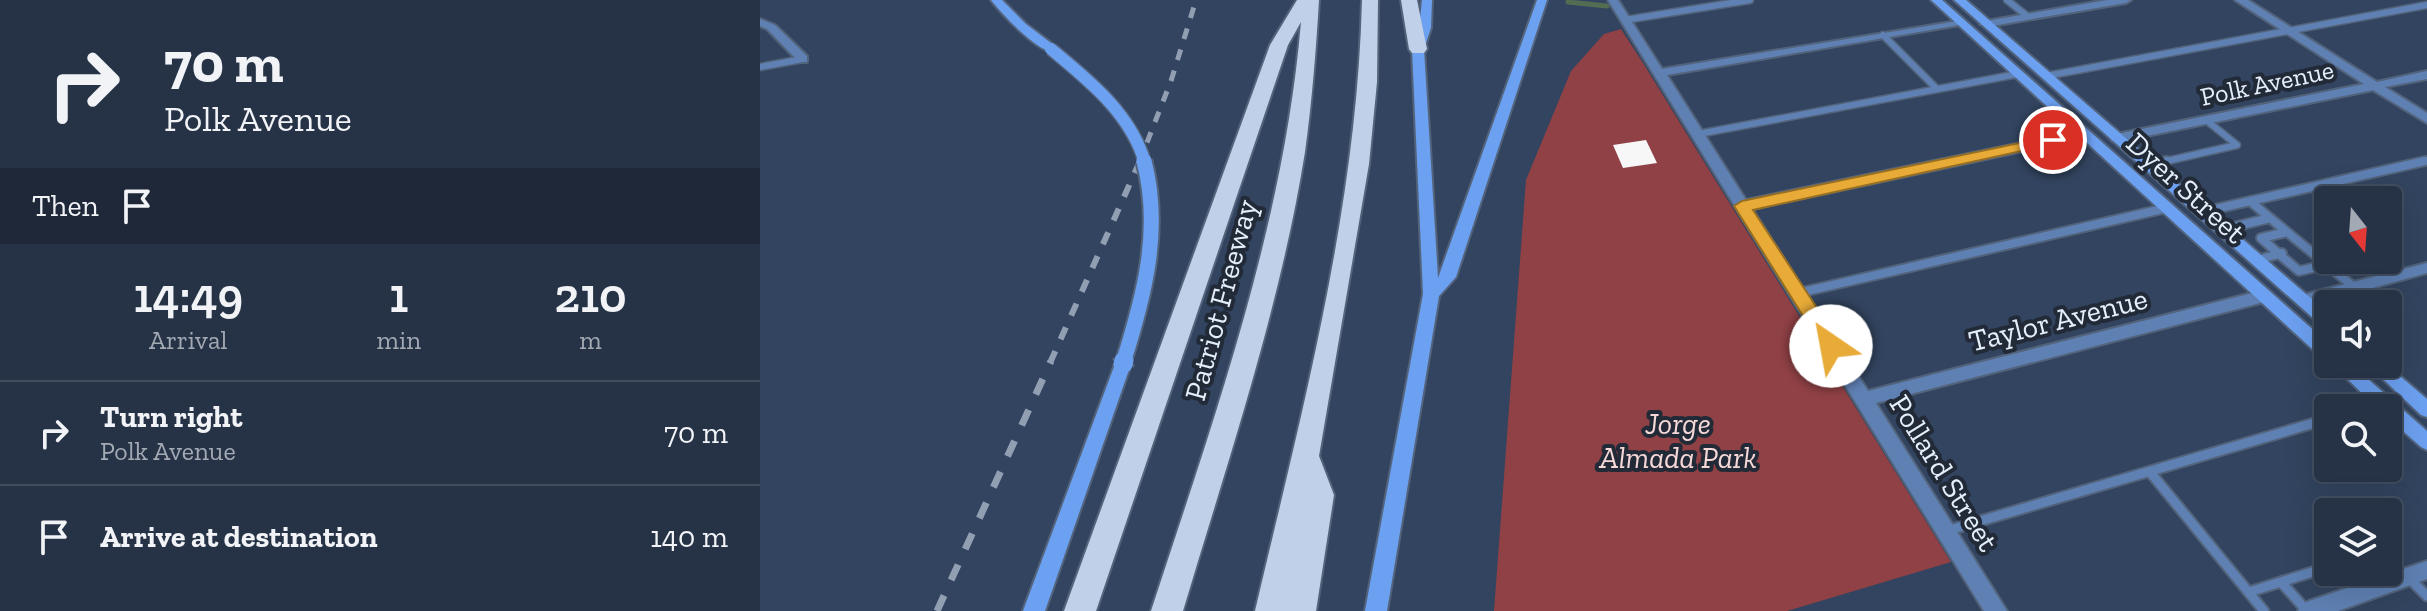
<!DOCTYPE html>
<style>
body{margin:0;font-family:"Zilla Slab",serif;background:#2e3b4e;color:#f1f3f6;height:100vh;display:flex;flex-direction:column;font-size:30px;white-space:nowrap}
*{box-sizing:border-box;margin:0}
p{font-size:26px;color:#a4aab4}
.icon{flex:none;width:44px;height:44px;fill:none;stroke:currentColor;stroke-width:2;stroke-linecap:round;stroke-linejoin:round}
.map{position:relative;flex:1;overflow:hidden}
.details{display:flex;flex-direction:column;background:#263347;width:760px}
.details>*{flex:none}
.banner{background:#263347;color:#f1f3f6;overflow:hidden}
.needle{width:52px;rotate:163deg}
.tools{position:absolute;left:1554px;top:186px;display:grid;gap:16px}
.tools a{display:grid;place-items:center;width:88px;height:88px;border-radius:8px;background:#263347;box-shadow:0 8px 32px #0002,0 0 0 2px #424e60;font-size:40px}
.pin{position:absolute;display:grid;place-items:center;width:68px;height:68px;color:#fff;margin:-34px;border:4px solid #fff;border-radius:50%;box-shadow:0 2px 8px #0007}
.me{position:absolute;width:88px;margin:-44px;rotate:327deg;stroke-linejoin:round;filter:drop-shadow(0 0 6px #0008)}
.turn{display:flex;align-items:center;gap:28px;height:168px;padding:0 32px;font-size:36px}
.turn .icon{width:104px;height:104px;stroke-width:2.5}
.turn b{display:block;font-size:56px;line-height:68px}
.then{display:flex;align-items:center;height:76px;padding:0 32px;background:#0003;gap:16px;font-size:30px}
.eta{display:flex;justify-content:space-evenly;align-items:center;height:136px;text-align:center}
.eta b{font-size:48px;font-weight:600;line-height:56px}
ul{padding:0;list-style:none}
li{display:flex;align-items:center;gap:24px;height:104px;padding:0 32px;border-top:2px solid #424e60}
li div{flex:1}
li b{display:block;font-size:30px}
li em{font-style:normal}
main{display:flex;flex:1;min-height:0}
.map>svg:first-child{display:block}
.green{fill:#904145}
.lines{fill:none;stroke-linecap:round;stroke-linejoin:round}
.stream{stroke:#536d53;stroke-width:5}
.building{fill:#f7f7f7}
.service-far2-casing{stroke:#52637b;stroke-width:9}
.service-far1-casing{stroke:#52637b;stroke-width:12}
.service-casing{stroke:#52637b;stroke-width:13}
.minor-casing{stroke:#52637b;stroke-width:4}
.secondary-casing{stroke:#52637b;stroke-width:4}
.motorway-casing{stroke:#52637b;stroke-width:4}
.service-far2{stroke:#5f80b3;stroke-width:6}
.service-far1{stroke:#5f80b3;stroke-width:8}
.service{stroke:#5f80b3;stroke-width:9}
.minor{fill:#5f80b3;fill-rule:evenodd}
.secondary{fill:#6ca0f0;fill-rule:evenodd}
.motorway{fill:#c0d0e8;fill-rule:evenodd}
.rail-far2{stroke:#929fb3;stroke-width:5;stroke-dasharray:11 11;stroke-linecap:butt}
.rail-far1{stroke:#929fb3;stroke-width:6;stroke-dasharray:13 13;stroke-linecap:butt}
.rail{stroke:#929fb3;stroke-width:7;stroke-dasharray:17 17;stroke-linecap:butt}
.secondary-bridge-far2-casing{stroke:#52637b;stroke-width:15;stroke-linecap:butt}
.secondary-bridge-far1-casing{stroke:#52637b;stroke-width:19;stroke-linecap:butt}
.secondary-bridge-casing{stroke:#52637b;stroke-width:23;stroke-linecap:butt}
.secondary-bridge-far2{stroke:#6ca0f0;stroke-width:12}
.secondary-bridge-far1{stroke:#6ca0f0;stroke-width:15}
.secondary-bridge{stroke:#6ca0f0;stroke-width:19}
.route{fill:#e8ab37;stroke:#976f24;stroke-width:2}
.labels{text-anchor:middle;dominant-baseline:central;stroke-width:8;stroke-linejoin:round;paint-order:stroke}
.far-street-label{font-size:26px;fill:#e5eefc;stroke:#222a37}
.street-label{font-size:30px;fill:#e5eefc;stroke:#222a37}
.park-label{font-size:30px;font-style:italic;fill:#f5d8d7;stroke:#222a37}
</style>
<main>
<section class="details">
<div class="banner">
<div class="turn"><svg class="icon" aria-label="right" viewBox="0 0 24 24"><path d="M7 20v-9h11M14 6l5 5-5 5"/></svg><div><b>70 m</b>Polk Avenue</div></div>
<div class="then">Then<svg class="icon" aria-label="arrive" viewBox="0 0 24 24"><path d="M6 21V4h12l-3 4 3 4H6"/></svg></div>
</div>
<div class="eta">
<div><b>14:49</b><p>Arrival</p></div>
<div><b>1</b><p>min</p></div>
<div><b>210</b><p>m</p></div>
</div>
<ul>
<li><svg class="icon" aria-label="right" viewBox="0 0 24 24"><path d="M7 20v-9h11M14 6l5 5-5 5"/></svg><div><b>Turn right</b><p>Polk Avenue</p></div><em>70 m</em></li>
<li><svg class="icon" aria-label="arrive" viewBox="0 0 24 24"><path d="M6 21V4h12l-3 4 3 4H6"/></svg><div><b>Arrive at destination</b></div><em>140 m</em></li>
</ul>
</section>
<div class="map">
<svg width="1667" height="611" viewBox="0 0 1667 611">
<rect width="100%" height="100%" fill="#32445f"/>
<!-- green -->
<path class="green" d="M861,29L883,63L1191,562L1027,611H734L766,180L811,71L844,34Z"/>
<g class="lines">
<!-- stream -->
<path class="stream" d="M808,2L847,6"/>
</g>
<!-- building -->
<path class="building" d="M886,140L897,163L863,168L853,145Z"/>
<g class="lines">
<defs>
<path id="service-far2" d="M1247,0L1267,16
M865,20L990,0
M1123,35L1177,89
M0,67L43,59
M1286,76L1667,5
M938,134L1258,74
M1398,163L1477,145L1446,120
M1656,163L1667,160"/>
<path id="service-far1" d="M1387,165L1407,161
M1490,201L1510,218
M1442,212L1665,161
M1461,230L1510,218L1594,287
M1522,253L1519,254L1501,238L1527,232
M1497,260L1519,254L1539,271L1586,260
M1617,260L1638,276
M1038,293L1407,208"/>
<path id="service" d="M1603,408L1622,402
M1390,472L1504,611
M1186,531L1568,419
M1628,549L1634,547
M1648,577L1667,596
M1521,582L1547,611
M1489,592L1568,567"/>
<path id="minor" d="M848,0H858L902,69L1204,20V24L1200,25L907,75L986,200L1324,130L1331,134L1324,138L992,209L1108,391L1504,290L1510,292L1512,296L1504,302L1116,403L1247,611H1224Z
M1347,0H1371L1366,3L1226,27L1220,24L1226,21Z
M1475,0H1488L1617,82L1667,71V79L1625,87L1667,113V123L1613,90L1357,142L1352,141L1350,138L1357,134L1604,84Z
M0,19L15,25L47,56V62H39L7,29L0,26Z
M1667,263V273L1543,307L1535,301L1543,295Z
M1667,561V579L1578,611H1538L1542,604L1549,601Z"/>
<path id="secondary" d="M231,0H242L266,24L295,46V52C278,53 242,14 231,0Z
M662,0H672L671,28L664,49L678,278L777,0H787L696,277L679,296L627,611H605L663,294L652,49L659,28Z
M1171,0H1182L1568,343V359L1562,358Z
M1194,0H1206L1568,313V328L1562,326Z
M363,357L369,359L371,364L285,611H263L355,364L357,359Z
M1572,364H1591L1667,431V450L1661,447L1628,418V408H1617Z
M1607,364H1626L1667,399V417L1661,415Z"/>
<path id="motorway" d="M537,0H559C556,51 552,101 545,152C520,308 468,460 423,611H391C454,418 524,225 541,22L528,45L336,611H304L510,45Z
M602,0H618L617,82L609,164L559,456L574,495L556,611H495C542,411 597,207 602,0Z
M641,0H657L667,49L664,53H652L649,49Z"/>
</defs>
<!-- service-far2 casing -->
<use href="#service-far2" class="service-far2-casing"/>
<!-- service-far1 casing -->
<use href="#service-far1" class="service-far1-casing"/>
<!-- service casing -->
<use href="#service" class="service-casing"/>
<!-- minor casing -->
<use href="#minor" class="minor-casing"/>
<!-- secondary casing -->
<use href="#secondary" class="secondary-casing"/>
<!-- motorway casing -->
<use href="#motorway" class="motorway-casing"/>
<!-- service-far2 -->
<use href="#service-far2" class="service-far2"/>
<!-- service-far1 -->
<use href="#service-far1" class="service-far1"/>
<!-- service -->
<use href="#service" class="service"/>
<!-- minor -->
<use href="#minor" class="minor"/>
<!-- secondary -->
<use href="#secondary" class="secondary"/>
<!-- motorway -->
<use href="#motorway" class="motorway"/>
<!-- rail-far2 -->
<path class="rail-far2" d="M379,163L411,81L436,0"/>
<!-- rail-far1 -->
<path class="rail-far1" d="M290,363L380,161"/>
<!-- rail -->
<path class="rail" d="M177,611L291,361"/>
<defs>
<path id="secondary-bridge-far2" d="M291,49C328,80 371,113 385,163"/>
<path id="secondary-bridge-far1" d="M363,363C384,297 402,230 384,161"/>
<path id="secondary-bridge" d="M363,364L364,361"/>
</defs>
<!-- secondary-bridge-far2 casing -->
<use href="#secondary-bridge-far2" class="secondary-bridge-far2-casing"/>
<!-- secondary-bridge-far1 casing -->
<use href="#secondary-bridge-far1" class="secondary-bridge-far1-casing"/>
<!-- secondary-bridge casing -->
<use href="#secondary-bridge" class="secondary-bridge-casing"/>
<!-- secondary-bridge-far2 -->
<use href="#secondary-bridge-far2" class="secondary-bridge-far2"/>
<!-- secondary-bridge-far1 -->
<use href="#secondary-bridge-far1" class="secondary-bridge-far1"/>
<!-- secondary-bridge -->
<use href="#secondary-bridge" class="secondary-bridge"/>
</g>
<!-- route -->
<path class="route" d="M1293,136L1298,137V143L993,210L1078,340L1081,346L1071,353L1065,351L974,206L982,201Z"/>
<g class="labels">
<!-- far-street labels -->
<g class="far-street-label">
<text transform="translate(1507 83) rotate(-12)">Polk Avenue</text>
</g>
<!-- street labels -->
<g class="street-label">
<text transform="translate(1426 188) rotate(42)">Dyer Street</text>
<text transform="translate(461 300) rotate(-75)">Patriot Freeway</text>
<text transform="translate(1298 320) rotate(-14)">Taylor Avenue</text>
<text transform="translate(1184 473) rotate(58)">Pollard Street</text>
</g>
<!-- park labels -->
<g class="park-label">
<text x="918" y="424">Jorge<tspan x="918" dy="34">Almada Park</tspan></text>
</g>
</g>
</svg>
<div class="tools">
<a><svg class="needle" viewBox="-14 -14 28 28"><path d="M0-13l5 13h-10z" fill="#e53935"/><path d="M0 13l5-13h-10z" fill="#a4aab4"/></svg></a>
<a><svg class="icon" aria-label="sound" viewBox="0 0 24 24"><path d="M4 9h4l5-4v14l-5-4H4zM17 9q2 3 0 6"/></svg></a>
<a><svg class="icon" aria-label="search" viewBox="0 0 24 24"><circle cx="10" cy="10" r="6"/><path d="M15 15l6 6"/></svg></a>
<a><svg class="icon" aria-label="layers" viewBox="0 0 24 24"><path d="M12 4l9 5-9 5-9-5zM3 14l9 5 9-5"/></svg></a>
</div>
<div class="pin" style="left:1293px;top:140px;background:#d93025"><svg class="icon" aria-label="arrive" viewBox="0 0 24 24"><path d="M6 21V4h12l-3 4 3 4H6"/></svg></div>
<svg class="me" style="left:1071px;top:346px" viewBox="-20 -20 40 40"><circle r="19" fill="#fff"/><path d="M0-13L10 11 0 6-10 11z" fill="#e8ab37"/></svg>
</div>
</main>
